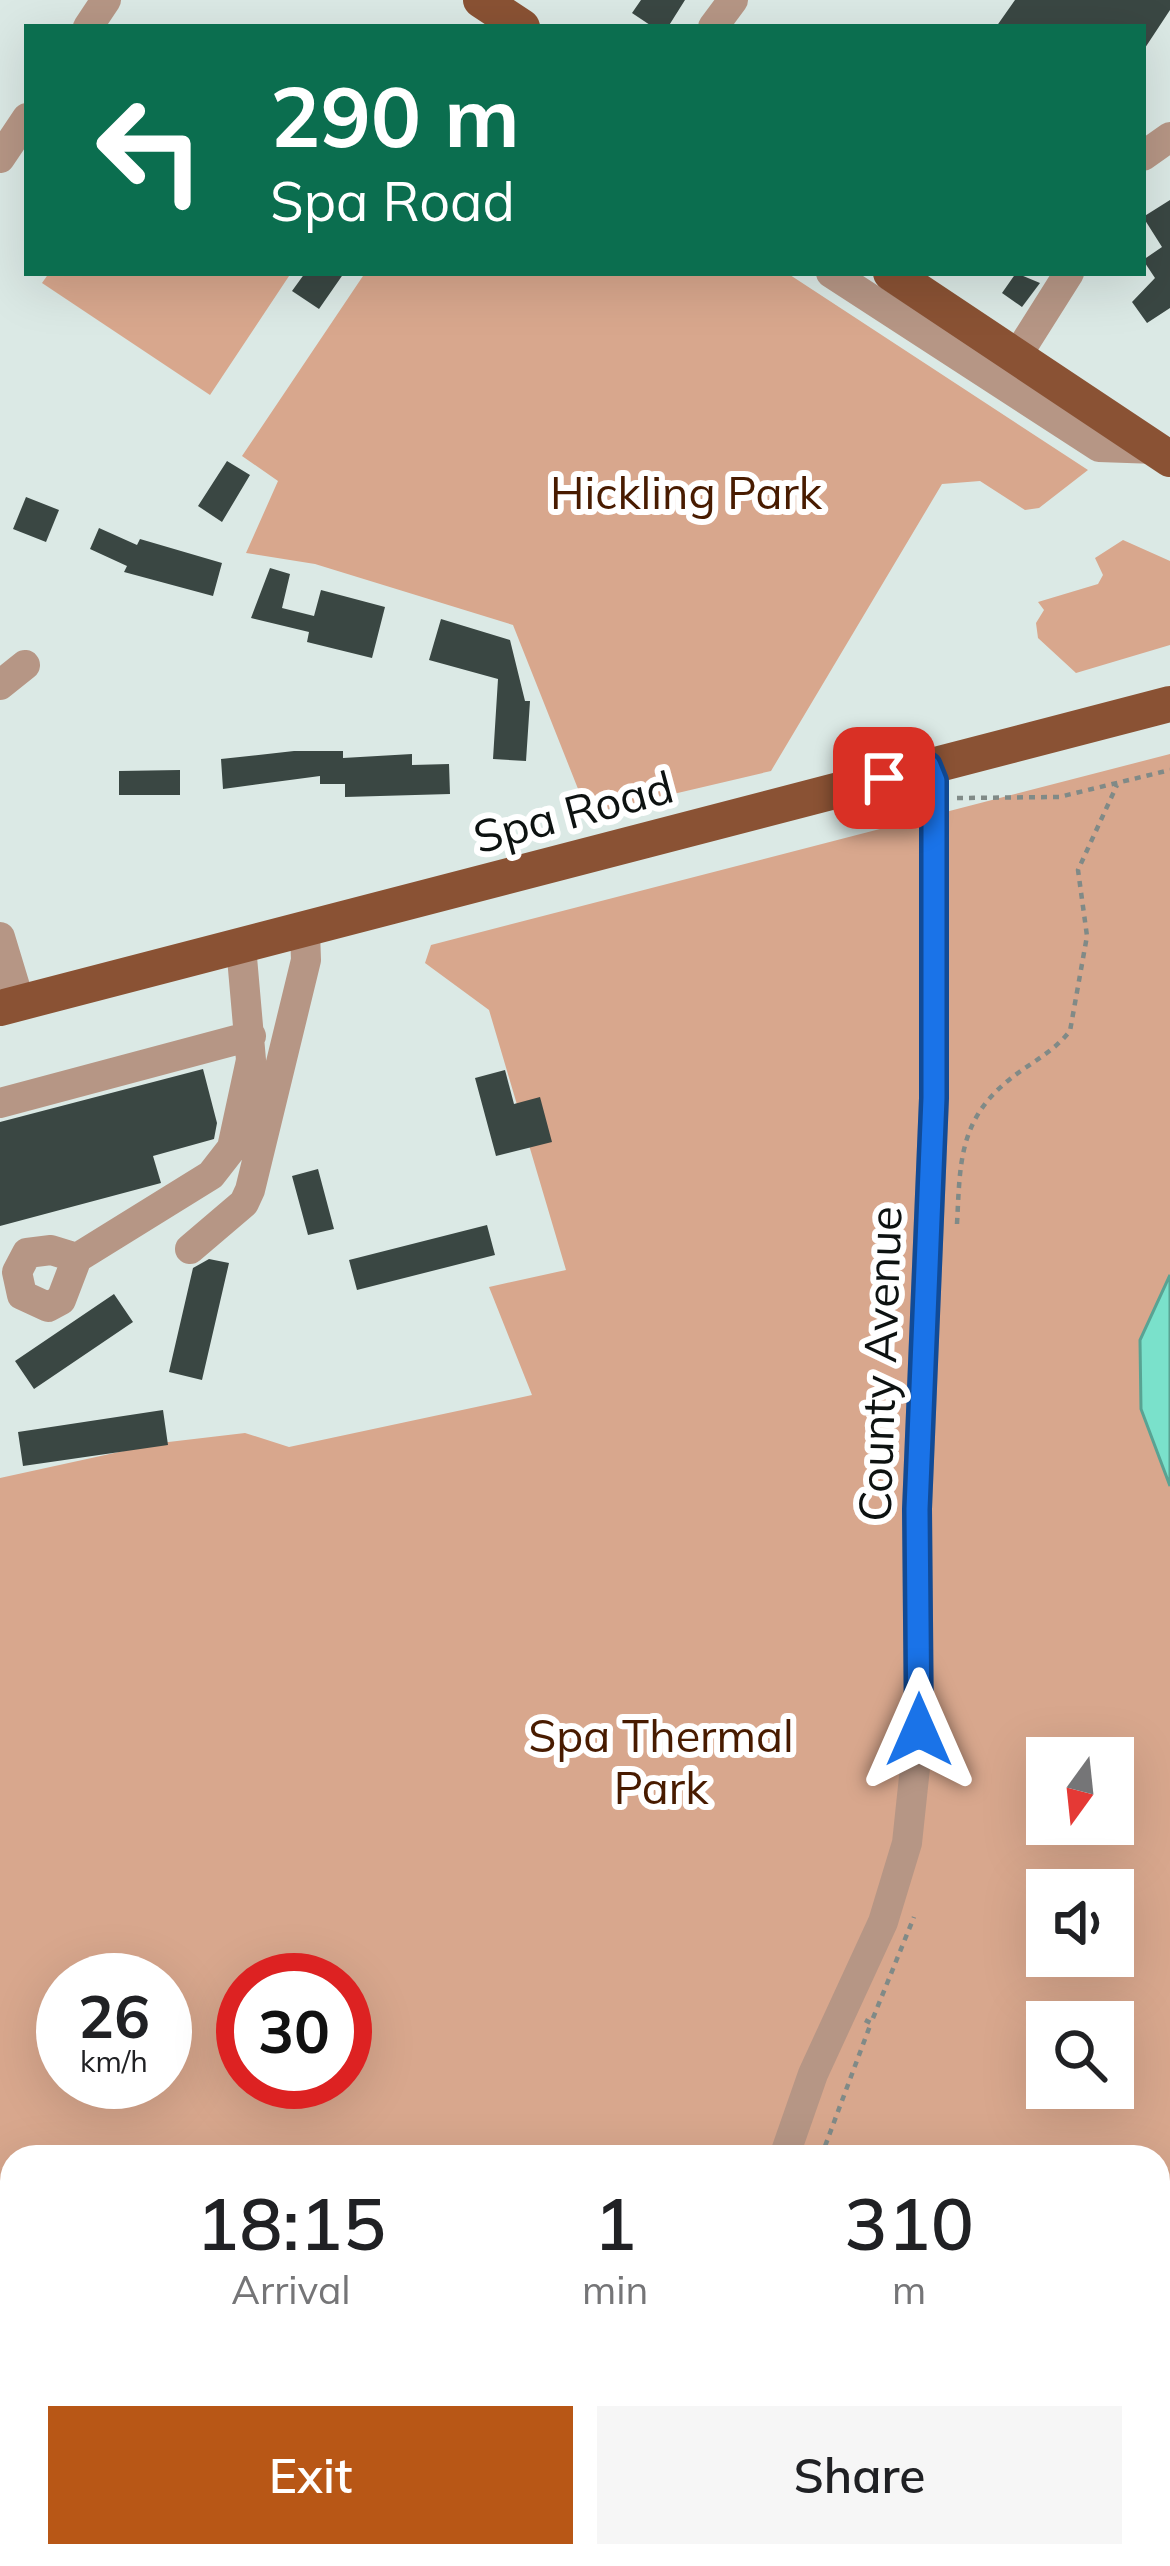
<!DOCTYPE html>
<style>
body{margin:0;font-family:Mulish,sans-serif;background:#f6f6f6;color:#202124;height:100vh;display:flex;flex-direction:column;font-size:45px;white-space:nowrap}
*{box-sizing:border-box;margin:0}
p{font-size:39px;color:#757577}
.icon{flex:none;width:66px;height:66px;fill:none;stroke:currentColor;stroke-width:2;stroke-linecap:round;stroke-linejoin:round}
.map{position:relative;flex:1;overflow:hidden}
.drawer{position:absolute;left:0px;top:2145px;width:1170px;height:423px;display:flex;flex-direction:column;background:#fff;border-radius:36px 36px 0 0;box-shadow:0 12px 48px #0002}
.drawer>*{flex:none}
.hud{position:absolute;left:24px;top:24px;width:1122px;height:252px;border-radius:0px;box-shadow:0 12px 48px #0002;background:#0b6e4f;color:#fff;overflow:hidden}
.needle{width:78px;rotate:195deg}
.fabs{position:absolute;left:1026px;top:1737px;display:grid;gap:24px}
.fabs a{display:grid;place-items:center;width:108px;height:108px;border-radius:0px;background:#fff;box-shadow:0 12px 48px #0002;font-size:60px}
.speed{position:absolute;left:36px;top:1953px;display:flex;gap:24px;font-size:60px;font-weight:700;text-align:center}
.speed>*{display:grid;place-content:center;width:156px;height:156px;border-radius:50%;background:#fff;box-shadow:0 12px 48px #0002;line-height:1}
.speed small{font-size:30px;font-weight:400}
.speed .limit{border:18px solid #d22;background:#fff;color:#111}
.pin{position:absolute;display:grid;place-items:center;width:102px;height:102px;color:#fff;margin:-51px;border-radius:24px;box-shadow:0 6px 18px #0006}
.me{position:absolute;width:132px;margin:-66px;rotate:0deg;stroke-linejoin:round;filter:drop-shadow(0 0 9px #0008)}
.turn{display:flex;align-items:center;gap:42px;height:252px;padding:0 48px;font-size:54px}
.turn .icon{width:156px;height:156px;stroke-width:2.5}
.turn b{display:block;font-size:84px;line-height:102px}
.eta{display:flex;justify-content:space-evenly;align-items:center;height:204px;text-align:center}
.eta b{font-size:72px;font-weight:600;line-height:84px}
.button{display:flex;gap:24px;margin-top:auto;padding:24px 48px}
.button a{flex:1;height:138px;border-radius:0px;background:#b85716;color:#fff;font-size:48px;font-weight:600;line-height:138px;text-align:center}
.button a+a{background:#f6f6f6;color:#202124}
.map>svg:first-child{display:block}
.green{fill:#d8a78d;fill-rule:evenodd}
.water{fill:#7ae1cb;stroke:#59a393;stroke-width:3}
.building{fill:#3a4743}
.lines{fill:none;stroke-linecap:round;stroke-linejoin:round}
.path{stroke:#808a87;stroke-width:4.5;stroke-dasharray:6 6;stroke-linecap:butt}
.minor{stroke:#b69685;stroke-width:30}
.major{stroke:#8a5234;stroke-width:36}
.route-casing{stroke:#114b97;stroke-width:30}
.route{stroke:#1a73e8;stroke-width:21}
.labels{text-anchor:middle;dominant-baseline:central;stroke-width:12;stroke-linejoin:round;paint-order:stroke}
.park-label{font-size:45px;fill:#481b00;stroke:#fff}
.street-label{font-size:45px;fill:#0d1211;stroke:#fff}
</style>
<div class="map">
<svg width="1170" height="2566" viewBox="0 0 1170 2566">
<rect width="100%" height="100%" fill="#dbe9e5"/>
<!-- green -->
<path class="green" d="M49,273H291L210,395L42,283Z
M365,273H787L1088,470L1039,508L1025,510L980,481L942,484L771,771L588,814L513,625L315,564L246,553L278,481L242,456Z
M1123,540L1170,561V645L1076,673L1038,638L1036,623L1044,610L1038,602L1098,584L1103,575L1095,558Z
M1170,754V1275L1140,1340L1141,1409L1170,1486V2566H0V1478L160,1443L245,1433L289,1447L532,1395L489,1287L566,1270L489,1010L425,963L431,945ZM1047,1758H1113V1824H1047ZM1047,1890H1113V1956H1047ZM63,1980H165V2082H63ZM243,1980H345V2082H243ZM1047,2022H1113V2088H1047ZM12,2157H1158V2556H12Z"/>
<!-- water -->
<path class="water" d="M1170,1275V1486L1141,1409L1140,1340Z"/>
<!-- building -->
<path class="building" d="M641,0H685L668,27H653L632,13Z
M1015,0H1170V10L1143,51V27H996Z
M1170,200V308L1147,323L1132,302L1155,278L1143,260L1162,247L1143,217Z
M305,273H344L319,309L292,291Z
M1016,273L1040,283L1022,307L1002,293Z
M227,461L250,475L222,522L198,506Z
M26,497L59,510L46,542L13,529Z
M99,528L137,545L140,539L222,563L213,596L124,572L127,566L90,549Z
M270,568L290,574L282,608L314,616L321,590L385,607L372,658L307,642L309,632L251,618Z
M441,619L510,640L525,701H530L526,761L493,759L498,679L429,660Z
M294,751H343V758L412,754V765L449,764L450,794L345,797V784H320V776L223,789L221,759Z
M180,770V795H119V771Z
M203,1069L217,1123L214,1139L153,1156L161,1183L0,1226V1122Z
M505,1070L514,1104L540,1097L552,1142L496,1156L475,1078Z
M318,1169L334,1229L308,1235L292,1176Z
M487,1225L495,1255L357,1290L349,1260Z
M209,1259L229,1263L202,1380L169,1372L193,1268Z
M114,1294L133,1322L34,1389L15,1361Z
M163,1410L168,1445L23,1466L18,1432Z"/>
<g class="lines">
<!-- path -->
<path class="path" d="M957,798L1059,797L1170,770
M957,1224C960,1169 958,1124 1003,1085C1025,1065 1051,1055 1070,1031L1087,936L1078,870L1117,785
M865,2020L871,2023L914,1917
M821,2157L871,2023"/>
<!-- minor -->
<path class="minor" d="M88,27L106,0
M713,27L733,0
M1143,156L1170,137
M0,158L27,118
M831,273L1099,447L1156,449
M1016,357L1069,273
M0,685L25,665
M0,937L20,1003
M0,1103L251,1036
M190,1249L244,1203L250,1190L306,960L305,932
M77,1258L51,1250L27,1253L17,1272L22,1295L48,1307L61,1300L77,1258L211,1175L232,1148L251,1060L241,946
M784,2157L813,2074L883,1922L907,1843L919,1730L917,1509L934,1098V781L929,766
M789,2556V2566"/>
<!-- major -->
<path class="major" d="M481,0L522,27
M891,273L1170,459
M0,1008L1170,704"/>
</g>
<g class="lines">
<defs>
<path id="route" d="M884,778L928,766L934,781V1098L917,1509L919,1730"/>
</defs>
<!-- route casing -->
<use href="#route" class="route-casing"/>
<!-- route -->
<use href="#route" class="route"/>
</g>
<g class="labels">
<!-- park labels -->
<g class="park-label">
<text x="686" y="492">Hickling Park</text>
<text x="661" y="1735">Spa Thermal<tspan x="661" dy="52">Park</tspan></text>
</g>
<!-- street labels -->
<g class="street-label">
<text transform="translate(573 811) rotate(-15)">Spa Road</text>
<text transform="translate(879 1364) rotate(-88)">County Avenue</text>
</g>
</g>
</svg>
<div class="fabs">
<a><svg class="needle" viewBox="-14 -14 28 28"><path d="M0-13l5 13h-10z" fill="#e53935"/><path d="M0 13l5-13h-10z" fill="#757577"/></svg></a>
<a><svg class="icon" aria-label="sound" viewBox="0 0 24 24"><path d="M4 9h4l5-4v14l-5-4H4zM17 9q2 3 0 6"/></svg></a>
<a><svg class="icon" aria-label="search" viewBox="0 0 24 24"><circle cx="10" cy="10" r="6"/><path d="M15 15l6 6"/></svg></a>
</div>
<div class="speed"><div>26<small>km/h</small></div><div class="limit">30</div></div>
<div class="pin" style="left:884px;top:778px;background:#d93025"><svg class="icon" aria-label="arrive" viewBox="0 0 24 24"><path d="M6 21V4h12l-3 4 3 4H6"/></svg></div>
<svg class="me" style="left:919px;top:1730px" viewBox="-20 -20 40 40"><path d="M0-17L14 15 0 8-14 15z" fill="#1a73e8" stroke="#fff" stroke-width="4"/></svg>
<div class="hud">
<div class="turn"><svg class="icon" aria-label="left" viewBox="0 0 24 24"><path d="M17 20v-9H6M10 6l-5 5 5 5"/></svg><div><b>290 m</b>Spa Road</div></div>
</div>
<section class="drawer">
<div class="eta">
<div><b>18:15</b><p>Arrival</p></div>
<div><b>1</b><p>min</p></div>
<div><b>310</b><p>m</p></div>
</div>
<div class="button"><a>Exit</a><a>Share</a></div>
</section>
</div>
